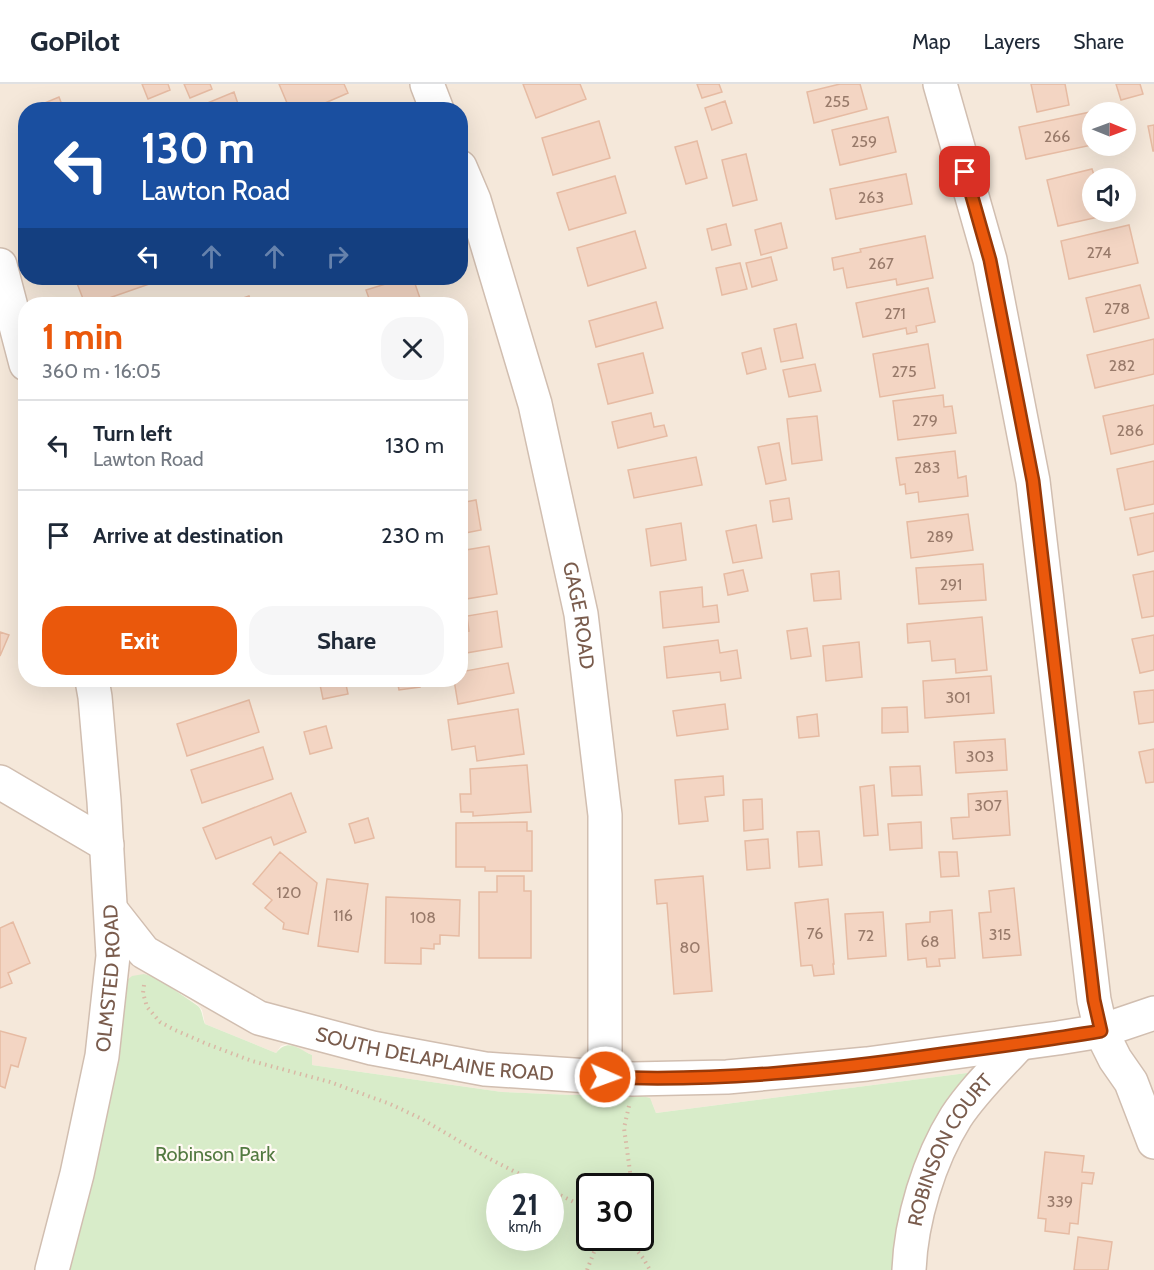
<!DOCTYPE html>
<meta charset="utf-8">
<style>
body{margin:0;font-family:Cabin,sans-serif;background:#f6f6f7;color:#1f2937;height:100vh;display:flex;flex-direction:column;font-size:22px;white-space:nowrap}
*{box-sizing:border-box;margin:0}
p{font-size:20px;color:#747a83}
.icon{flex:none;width:33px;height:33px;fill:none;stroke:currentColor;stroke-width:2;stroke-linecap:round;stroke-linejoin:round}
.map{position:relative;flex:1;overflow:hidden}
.sheet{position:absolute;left:18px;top:213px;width:450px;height:390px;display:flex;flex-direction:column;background:#fff;border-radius:24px;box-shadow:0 6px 24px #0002}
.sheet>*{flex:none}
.guide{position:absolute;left:18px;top:18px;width:450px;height:183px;border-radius:24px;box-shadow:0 6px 24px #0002;background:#1a4fa0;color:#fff;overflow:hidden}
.needle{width:39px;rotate:91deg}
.controls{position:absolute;left:1082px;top:18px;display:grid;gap:12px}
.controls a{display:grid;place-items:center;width:54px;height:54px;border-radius:50%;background:#fff;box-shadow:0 6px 24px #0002;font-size:30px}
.speed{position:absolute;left:486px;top:1089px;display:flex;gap:12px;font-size:30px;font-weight:700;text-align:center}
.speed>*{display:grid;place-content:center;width:78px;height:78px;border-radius:50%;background:#fff;box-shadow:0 6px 24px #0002;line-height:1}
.speed small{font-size:15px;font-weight:400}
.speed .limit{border:3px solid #111;border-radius:9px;background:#fff;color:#111}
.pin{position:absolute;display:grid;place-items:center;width:51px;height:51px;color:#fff;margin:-26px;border-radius:12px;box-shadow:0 3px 9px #0006}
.me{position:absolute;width:66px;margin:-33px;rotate:92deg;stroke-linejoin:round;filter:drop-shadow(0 0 4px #0008)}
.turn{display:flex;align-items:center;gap:21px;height:126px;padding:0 24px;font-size:27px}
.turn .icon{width:78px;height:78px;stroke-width:2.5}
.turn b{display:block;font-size:42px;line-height:51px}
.lanes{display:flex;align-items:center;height:57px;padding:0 24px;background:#0003;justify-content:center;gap:30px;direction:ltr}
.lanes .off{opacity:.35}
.round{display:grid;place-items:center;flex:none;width:63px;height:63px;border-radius:24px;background:#f6f6f7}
.overview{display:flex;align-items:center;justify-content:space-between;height:102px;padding:0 24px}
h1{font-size:36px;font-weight:800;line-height:45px;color:#ea580c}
.cta{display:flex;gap:12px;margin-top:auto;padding:12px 24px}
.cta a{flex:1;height:69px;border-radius:24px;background:#ea580c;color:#fff;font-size:24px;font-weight:800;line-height:69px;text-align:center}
.cta a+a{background:#f6f6f7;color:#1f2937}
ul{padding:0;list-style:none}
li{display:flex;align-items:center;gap:18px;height:90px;padding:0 24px;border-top:2px solid #e0e1e3}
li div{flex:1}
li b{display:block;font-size:22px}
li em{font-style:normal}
header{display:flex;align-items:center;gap:36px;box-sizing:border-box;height:84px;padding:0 30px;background:#fff;border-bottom:2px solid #e0e1e3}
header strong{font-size:28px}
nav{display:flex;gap:33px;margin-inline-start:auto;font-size:21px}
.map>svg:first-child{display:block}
.residential{fill:#f5e8da;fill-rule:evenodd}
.green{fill:#d8ecc9;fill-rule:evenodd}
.building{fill:#f3d5c3;stroke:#e6bba3;stroke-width:1.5}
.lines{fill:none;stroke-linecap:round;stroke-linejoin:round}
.minor-casing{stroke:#d1beb0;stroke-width:36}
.path{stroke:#d9b8a5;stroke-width:4;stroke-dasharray:1.5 4.5;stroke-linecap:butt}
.minor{stroke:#fff;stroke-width:33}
.route-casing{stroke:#983908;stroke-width:15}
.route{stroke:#ea580c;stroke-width:10}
.labels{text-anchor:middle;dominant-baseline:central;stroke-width:4.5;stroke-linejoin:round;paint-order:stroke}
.number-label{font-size:16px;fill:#987a6a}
.street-label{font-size:20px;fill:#7a5c4d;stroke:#fffaf3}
.park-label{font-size:20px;fill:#537a41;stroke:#fffaf3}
</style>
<header>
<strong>GoPilot</strong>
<nav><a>Map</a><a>Layers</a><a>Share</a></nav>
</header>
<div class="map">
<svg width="1154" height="1186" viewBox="0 0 1154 1186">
<rect width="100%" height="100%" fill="#fdf6ec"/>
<!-- residential -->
<path class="residential" d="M0,0H1154V1186H900L967,989L656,1029L652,1019L638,1011H572L502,1008L312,981V971L288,960L281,962L276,969L205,940L202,926L198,921L157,894L63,1186H0ZM26,26H460V194H26ZM1092,28H1125V62H1092ZM1092,94H1125V128H1092ZM26,220H460V596H26Z"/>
<!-- green -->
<path class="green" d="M144,890L157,894L198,922C203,927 202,934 205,940L276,969C288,954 297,964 312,971V981L502,1008L572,1011H638L650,1014L656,1029L967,989L970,990L900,1186H63L126,897L132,892ZM500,1102H550V1154H500ZM590,1102H640V1154H590Z"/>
<!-- building -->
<path class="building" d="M142,0H168L170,6L148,15Z
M184,0H210L212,5L190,14Z
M279,0H344L348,9L309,26H290Z
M523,0H580L586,15L536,34Z
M697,0H719L722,8L702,14Z
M840,0H860L867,25L814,39L807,8Z
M1031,0H1065L1069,21L1037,28Z
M1116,0H1140L1143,10L1121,16Z
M234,8L240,26H193V25Z
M59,13L64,26H28Z
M725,17L732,39L712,46L705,24Z
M1095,27V28H1092V61L1026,75L1019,43Z
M888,33L896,68L840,81L832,46Z
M599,37L610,74L553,91L542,54Z
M1154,41V67H1153L1148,42Z
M697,57L707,94L686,100L675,63Z
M746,70L757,116L733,122L722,76Z
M1092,85L1095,94H1092V128H1102L1103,132L1058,142L1047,96Z
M906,90L912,120L836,135L830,105Z
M615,92L626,129L569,146L557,109Z
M781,139L787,164L761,171L755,146Z
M726,140L731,161L712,166L707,145Z
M1129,141L1138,179L1069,195L1061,157Z
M635,147L646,184L588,202L577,164Z
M925,152L933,194L897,201L896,195L847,204L843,184L834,186L832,174L861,168L860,165Z
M771,173L777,196L752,203L746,179Z
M740,179L747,205L722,211L716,184Z
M75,194H150L152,199L92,220H85Z
M405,194H413L422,220H371L366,206Z
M1140,201L1149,234L1094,248L1086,214Z
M928,204L935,238L916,242L917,248L907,250L906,244L863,253L856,219Z
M249,212L252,220H229V219Z
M656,218L663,244L596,263L589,237Z
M796,240L803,274L781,278L774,245Z
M1154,255V290L1095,304L1087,271Z
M928,260L935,304L880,313L873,270Z
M761,264L766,285L747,290L742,269Z
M643,269L653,309L608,320L598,280Z
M815,280L821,307L789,313L783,286Z
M943,311L944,323L952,322L956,349L898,356L893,317Z
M1154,321V360L1111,370L1103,332Z
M651,329L654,343L664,341L667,352L618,364L612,338Z
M817,332L822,376L792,380L787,335Z
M779,359L786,396L766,400L758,363Z
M955,367L958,394L966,392L968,412L919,418L918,408L906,410L905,400L900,401L896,374Z
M696,373L702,401L634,414L628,386Z
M1154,377V420L1125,426L1117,385Z
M789,414L792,435L773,438L770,417Z
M476,416L481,446L460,450V419Z
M1154,429V467L1138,471L1130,434Z
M968,430L973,466L911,474L907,438Z
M681,439L686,476L651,482L646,445Z
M756,441L762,474L733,479L726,447Z
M489,462L497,510L460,516V467Z
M983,480L986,516L919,520L916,484Z
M743,486L748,507L728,511L724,490Z
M839,487L841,515L814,517L811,490Z
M1154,487V532L1142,534L1133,491Z
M702,503L703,523L717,521L719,538L663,544L660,508Z
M497,527L502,563L460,570V548L469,547L467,532Z
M982,533L987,586L956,589L955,575L932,577L930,557L908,559L907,540Z
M807,544L811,572L791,575L787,547Z
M0,548L9,551L0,572Z
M1154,551V586L1140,589L1132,555Z
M718,556L720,569L737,566L741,594L721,597L720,588L667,594L664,563Z
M859,558L862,593L826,597L823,562Z
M508,579L514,609L458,620L454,596H460V588Z
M991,592L994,629L925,634L923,597Z
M319,596H345L348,610L323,615Z
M397,596H419L420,603L399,606Z
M1154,606V638L1139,640L1134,608Z
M249,616L259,648L187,672L177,640Z
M725,620L728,645L677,652L673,627Z
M907,623L908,648L882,649V624Z
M518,625L524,670L477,677L475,662L452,666L448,636Z
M817,630L819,652L799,654L797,633Z
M326,642L332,664L310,670L304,648Z
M1005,655L1007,686L956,689L954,658Z
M263,663L273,695L202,719L191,686Z
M1154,665V698L1146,699L1139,668Z
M527,681L531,728L473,732V728H461L460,710H471L470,685Z
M920,682L922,711L892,712L890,683Z
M723,692L724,711L705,713L708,737L679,740L675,696Z
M874,701L878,751L864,752L860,703Z
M1007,707L1010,751L953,755L951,734L969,733L968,710Z
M291,709L306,748L274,761L271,753L216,775L203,744Z
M762,715L763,745L744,747L743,716Z
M368,734L374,754L355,759L349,740Z
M527,738V747H532V787H485V783H456V739Z
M921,738L922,764L890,766L888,740Z
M819,747L822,781L799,783L797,748Z
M768,755L770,784L747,786L745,757Z
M280,768L317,799L308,850L283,845L284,839L265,824L272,816L253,800Z
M939,768H957L959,792L941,793Z
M497,792H524V807H531V874H479V808H497Z
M703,792L712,907L674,910L667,819L657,820L655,796Z
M327,795L368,800L358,868L318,862Z
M1014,804L1021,871L983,874L979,829L991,828L989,807Z
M386,813L460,816L459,852L440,851V860H434V865L421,864V880L385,879Z
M828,815L834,880H833L834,890L814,892L812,881L801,882L795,819Z
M952,826L955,874L939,875L940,882L927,883L926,874L908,876L906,840L930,838V828Z
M883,828L886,872L848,875L845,830Z
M13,838L30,879L8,889L12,899L0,904V844Z
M0,947L26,954L18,983L11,981L5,1004L0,1002Z
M1045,1068L1084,1072L1082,1088L1094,1089L1092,1100L1082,1099L1078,1140L1070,1139L1069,1150L1045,1147L1046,1135L1038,1134Z
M1078,1153L1112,1158L1108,1186H1074Z"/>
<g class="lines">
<defs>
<g id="minor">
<path d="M427,0L437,26"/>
<path d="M940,0L990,176L1033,397L1094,916L1101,947L1115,975L1131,998L1154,1058"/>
<path id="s1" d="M460,83L474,116L535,320L581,530L605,731V993"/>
<path d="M0,181L26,280"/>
<path d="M0,698L107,761"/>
<path id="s2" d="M111,826L144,868L259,934L372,964L485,985L633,995L727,993L867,980L1058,954L1101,947L1154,929"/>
<path id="s3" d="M52,1186L77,1090L102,972L113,872L104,717L95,613L92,596"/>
<path id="s4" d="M909,1186C911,1136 929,1076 956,1033C973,1007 998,983 1019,960"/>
</g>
</defs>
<!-- minor casing -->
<use href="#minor" class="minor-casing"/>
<!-- path -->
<path class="path" d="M144,901L143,909L147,923L160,938L175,946L207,960L252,977L330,998L390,1020L420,1034L488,1074L543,1102
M629,1022L624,1044L632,1102
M550,1106L590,1126
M627,1154L643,1174L650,1186
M587,1186L594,1168L604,1154"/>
<!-- minor -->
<use href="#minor" class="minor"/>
</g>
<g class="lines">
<defs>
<path id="route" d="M605,993C717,998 831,986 942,970C995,963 1048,956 1101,947L1094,916L1033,397L990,176L965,88"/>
</defs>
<!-- route casing -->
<use href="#route" class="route-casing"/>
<!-- route -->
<use href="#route" class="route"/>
</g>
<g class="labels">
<!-- number labels -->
<g class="number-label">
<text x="837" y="17">255</text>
<text x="1057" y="52">266</text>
<text x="864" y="57">259</text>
<text x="871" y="113">263</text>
<text x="1099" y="168">274</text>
<text x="881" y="179">267</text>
<text x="1117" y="224">278</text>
<text x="895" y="229">271</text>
<text x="1122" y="281">282</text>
<text x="904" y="287">275</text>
<text x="925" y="336">279</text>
<text x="1130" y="346">286</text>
<text x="927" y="383">283</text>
<text x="940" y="452">289</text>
<text x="951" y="500">291</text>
<text x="958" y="613">301</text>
<text x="980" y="672">303</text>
<text x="988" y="721">307</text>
<text x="289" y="808">120</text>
<text x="343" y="831">116</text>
<text x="423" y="833">108</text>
<text x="815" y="849">76</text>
<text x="1000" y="850">315</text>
<text x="866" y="851">72</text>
<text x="930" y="857">68</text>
<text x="690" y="863">80</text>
<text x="1060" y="1117">339</text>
</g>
<!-- street labels -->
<g class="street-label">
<text stroke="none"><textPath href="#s1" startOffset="465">GAGE ROAD</textPath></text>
<text stroke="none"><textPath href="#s3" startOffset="298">OLMSTED ROAD</textPath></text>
<text stroke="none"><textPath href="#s2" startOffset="366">SOUTH DELAPLAINE ROAD</textPath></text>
<text stroke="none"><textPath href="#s4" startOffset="129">ROBINSON COURT</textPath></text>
</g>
<!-- park labels -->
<g class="park-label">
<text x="215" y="1070">Robinson Park</text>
</g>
</g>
</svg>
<div class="controls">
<a><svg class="needle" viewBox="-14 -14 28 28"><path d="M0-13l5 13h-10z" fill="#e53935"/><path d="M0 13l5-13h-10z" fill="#747a83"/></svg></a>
<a><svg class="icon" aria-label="sound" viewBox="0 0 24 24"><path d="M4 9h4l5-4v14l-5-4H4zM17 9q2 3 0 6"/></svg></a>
</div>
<div class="speed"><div>21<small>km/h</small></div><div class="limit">30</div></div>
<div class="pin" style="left:965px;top:88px;background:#d93025"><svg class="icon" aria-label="arrive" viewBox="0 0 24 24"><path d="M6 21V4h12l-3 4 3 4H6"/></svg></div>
<svg class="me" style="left:605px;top:993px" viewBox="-20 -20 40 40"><circle r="17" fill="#ea580c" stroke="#fff" stroke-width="3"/><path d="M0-11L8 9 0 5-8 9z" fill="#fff"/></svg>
<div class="guide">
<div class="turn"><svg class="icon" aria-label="left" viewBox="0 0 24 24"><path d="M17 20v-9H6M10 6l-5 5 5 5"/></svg><div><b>130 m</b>Lawton Road</div></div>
<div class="lanes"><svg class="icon" aria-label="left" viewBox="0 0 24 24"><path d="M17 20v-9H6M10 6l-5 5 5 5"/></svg><svg class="icon off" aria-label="ahead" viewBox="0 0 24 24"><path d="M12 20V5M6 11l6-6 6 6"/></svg><svg class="icon off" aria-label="ahead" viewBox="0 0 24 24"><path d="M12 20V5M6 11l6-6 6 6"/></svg><svg class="icon off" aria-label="right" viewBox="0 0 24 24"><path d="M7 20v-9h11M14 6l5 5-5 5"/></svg></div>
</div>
<section class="sheet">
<div class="overview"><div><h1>1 min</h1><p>360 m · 16:05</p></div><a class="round"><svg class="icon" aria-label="close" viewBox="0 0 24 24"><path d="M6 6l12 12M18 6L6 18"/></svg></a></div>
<ul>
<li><svg class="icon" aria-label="left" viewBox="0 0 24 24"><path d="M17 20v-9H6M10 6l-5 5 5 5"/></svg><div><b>Turn left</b><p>Lawton Road</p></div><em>130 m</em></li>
<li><svg class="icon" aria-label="arrive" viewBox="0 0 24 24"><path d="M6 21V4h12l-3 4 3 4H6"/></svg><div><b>Arrive at destination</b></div><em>230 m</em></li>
</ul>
<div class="cta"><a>Exit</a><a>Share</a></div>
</section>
</div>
